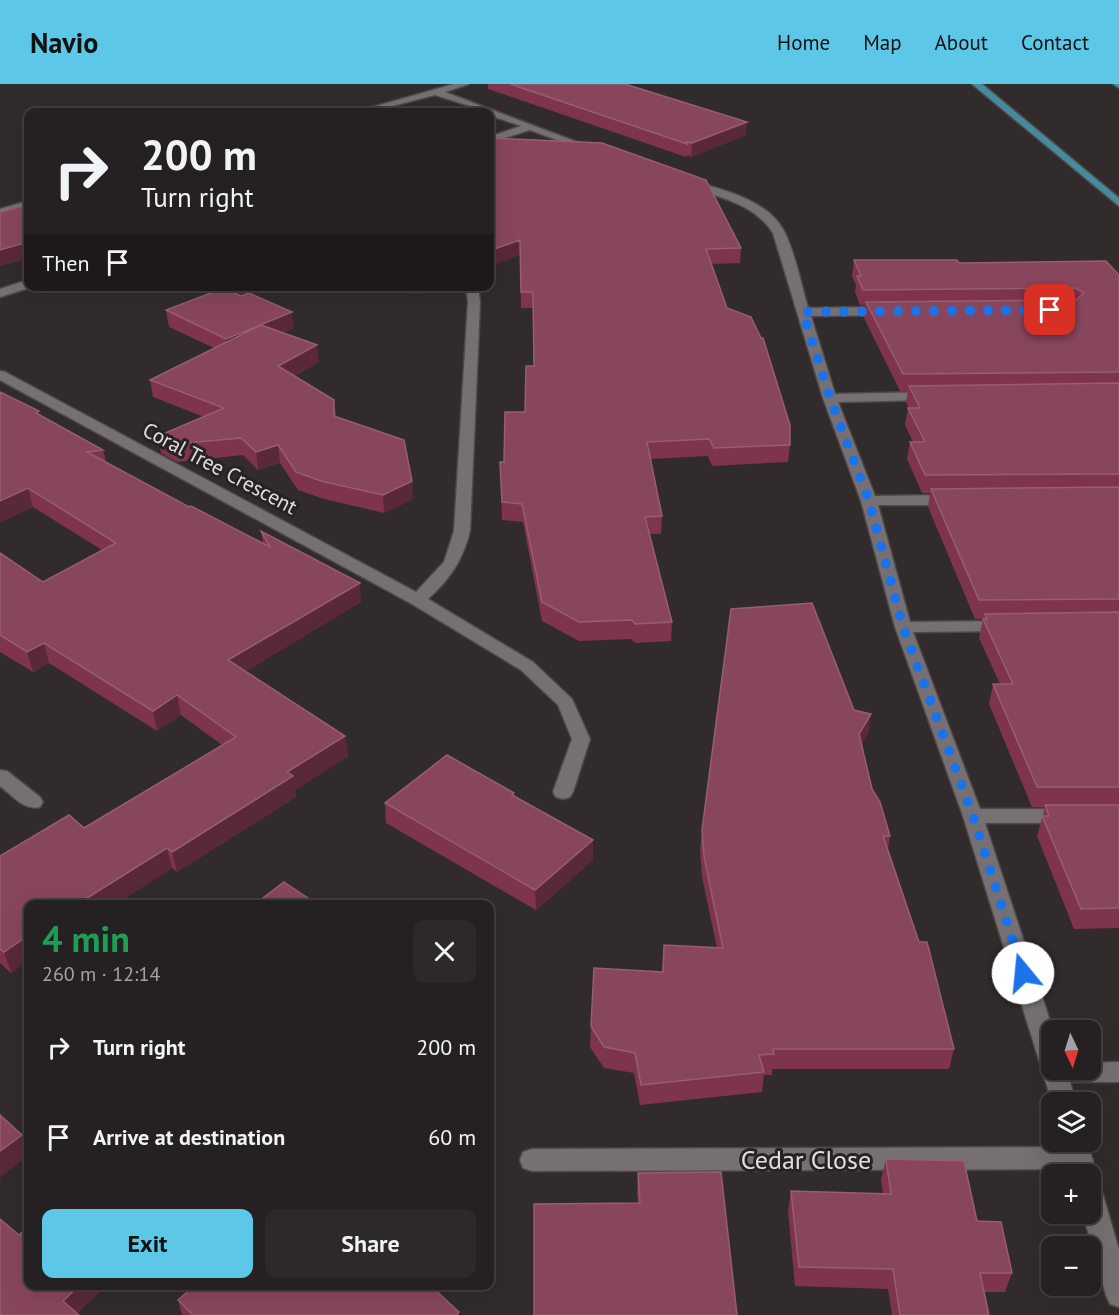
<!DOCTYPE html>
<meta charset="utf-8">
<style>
body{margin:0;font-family:"PT Sans",sans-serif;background:#2d282a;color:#f1f3f6;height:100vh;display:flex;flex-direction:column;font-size:22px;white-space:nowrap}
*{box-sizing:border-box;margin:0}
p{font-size:20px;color:#a3a3a5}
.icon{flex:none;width:33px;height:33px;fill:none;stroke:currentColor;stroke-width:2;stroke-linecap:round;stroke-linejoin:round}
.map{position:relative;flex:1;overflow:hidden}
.drawer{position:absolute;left:24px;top:816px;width:470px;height:390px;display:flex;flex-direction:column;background:#252021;border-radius:12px;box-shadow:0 6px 24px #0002,0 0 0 2px #423e3f}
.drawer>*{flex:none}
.banner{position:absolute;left:24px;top:24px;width:470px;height:183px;border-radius:12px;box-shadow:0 6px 24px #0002,0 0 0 2px #423e3f;background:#252021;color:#f1f3f6;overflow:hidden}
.needle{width:39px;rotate:176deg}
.fabs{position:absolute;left:1041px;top:936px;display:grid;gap:12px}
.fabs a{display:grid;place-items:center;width:60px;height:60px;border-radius:12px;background:#252021;box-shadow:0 6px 24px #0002,0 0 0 2px #423e3f;font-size:30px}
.pin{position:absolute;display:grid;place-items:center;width:51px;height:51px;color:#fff;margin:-26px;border-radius:12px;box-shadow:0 3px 9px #0006}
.me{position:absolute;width:66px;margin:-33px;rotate:343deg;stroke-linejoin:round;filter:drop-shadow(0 0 4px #0008)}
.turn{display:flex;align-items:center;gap:21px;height:126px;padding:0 18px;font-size:27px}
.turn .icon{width:78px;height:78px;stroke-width:2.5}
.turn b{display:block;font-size:42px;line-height:51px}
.then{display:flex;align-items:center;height:57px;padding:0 18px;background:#0003;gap:12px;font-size:22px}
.round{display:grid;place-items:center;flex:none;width:63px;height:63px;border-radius:12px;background:#2d282a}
.overview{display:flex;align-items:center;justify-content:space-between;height:102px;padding:0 18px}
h1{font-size:36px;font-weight:800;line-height:45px;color:#1e9e55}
.cta{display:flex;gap:12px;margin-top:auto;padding:12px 18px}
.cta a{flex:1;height:69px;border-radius:12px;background:#5dc7e8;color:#111;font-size:24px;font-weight:800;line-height:69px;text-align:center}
.cta a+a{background:#2d282a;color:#f1f3f6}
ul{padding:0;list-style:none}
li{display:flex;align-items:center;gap:18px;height:90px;padding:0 18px}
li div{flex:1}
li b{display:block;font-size:22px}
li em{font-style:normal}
header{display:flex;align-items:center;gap:36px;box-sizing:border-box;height:84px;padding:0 30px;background:#5dc7e8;color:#111}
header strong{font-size:28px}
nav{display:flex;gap:33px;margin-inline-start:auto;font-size:21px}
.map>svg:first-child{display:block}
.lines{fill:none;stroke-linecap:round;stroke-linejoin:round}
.minor-casing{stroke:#4d494a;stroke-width:3}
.major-casing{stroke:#4d494a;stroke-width:3}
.highway-casing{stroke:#4d494a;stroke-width:3}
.minor{fill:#777072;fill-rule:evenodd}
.major{fill:#468a9e;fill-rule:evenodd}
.highway{fill:#259bbc;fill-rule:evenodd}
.wall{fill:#7e344c}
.shaded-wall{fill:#5a2939}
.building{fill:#88465c;stroke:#965e70;stroke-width:1.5}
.route{stroke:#1a73e8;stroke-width:10;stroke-dasharray:0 18}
.labels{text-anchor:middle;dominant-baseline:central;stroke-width:6;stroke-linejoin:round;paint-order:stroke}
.street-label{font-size:21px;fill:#e2dedf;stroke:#272223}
.near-street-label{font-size:26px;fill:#e2dedf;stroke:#272223}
</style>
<header>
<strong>Navio</strong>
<nav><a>Home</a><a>Map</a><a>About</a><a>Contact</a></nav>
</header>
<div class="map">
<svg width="1119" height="1231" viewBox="0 0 1119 1231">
<rect width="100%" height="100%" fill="#312b2c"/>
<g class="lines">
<defs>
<path id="minor" d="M454,0H469L445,8L598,66L589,68L530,46L489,59V53L521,42L489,31V28L435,11L369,28H355Z
M690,97C723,105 769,116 785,149C796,172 801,200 808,224L888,223L894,227L888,231L811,232L835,310L930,308L937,312L930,316L838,318L875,412L952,411L960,416L952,421H878L910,538L1006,537L1012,538L1014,542L1012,546L1006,547L913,548L980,725H1066L1073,727L1076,732L1073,737L1066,739H985L1053,946L1052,986H1090V979L1119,978V998H1070L1076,1018H1052L963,732L895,543L861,417L823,314L773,149C754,119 718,113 686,102L685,100Z
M28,117V123L0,131V125Z
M28,196V202L32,203L0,213V205Z
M466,202H478L480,218L470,447C463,476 450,495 428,515L533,578L572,615L590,655L573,708L570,713L563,715L556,713L553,708L572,655L558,621L521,586L412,520L0,296V287L5,288L416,508L444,478L454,447L468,218Z
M0,686L7,687L40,713L43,718L40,723C24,727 12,711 0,702Z
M1063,1058H1087L1097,1090L1094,1098L1090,1099V1090H1073L1071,1085L532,1087L523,1084L520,1076L523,1068L532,1065L1064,1063Z
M1090,1100L1099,1103L1103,1111L1119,1166V1223L1110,1220L1106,1211L1083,1130H1090Z"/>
<path id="major" d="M972,0H982L1119,114V122Z"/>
<path id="highway" d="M1113,0H1119V4Z"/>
</defs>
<!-- minor casing -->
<use href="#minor" class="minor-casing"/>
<!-- major casing -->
<use href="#major" class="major-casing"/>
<!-- highway casing -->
<use href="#highway" class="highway-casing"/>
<!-- minor -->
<use href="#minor" class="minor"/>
<!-- major -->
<use href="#major" class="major"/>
<!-- highway -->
<use href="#highway" class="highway"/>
</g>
<!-- wall -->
<path class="wall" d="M488,0H625L746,51L691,73L687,71L686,73L488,5Z
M489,54L741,164L740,179L711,180L727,224L790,361L788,378L712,382L708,372L651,375L662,432L661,450H649L672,538L671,557L635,559L631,555L579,557L542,537L523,438L502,436L500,378H504L525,328L534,282V224H521L520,171Z
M854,176L959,179L1119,191V844L1074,845L1037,752L1045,723H1032L989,620L993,600H1000L979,554L983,535H984H975L928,423L930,409H922L907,375L910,358H913L905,341L908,324H909L906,319L908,307H900L864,234L865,221H860L855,208L856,201L852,192Z
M373,202H436L416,210L401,203L379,205Z
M166,226L294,244L282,249L319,278L294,292L334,316L336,332L413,415L384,429L324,415L298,406L280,379L258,386L243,371L177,378L161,369L158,352L204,333L153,313L150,296L214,264L169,243Z
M40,331L103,366L106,378L189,423L263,459L261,447L361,518L246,587L345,652L348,672L295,706L296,713L177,788L172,784L116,820H28V877L11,889L0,879V772L84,744L222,661L181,631L157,647L49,579L33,588L0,568V469L43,498L102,466L33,423L0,438Z
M854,626L871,630L868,650L862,660L872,705L890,752L888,764L954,965L949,985H772V991H764L762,1008L640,1021L634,989L604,984L590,963L591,942L662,887L664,861L717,864L702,793L700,766L702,746Z
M514,709V711L593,776L536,826L386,739L385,719Z
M886,1075L977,1137L1012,1189L1005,1208H984L989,1231H892L888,1205L795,1202L788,1127L791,1107L883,1110L881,1095Z
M638,1089L737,1231L638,1119L637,1109Z
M178,1216L459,1231H182Z"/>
<!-- shaded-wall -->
<path class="shaded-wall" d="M747,38L746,51L691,73L692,59Z
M520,156V171L489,183V167Z
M28,158V175L0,182V166Z
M379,202H401V203L379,205Z
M416,202H436L416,210Z
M292,228L294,244L228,271L226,255Z
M317,261L319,278L280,299L278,282Z
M278,361L280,379L258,386L256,368Z
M412,397L413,415L384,429L383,411Z
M28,404L33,423L0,438V417Z
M360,499L361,518L232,596L228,576Z
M44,559L49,579L33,588L27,568Z
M177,611L181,631L157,647L153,627Z
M871,630L868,650L856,670L859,650Z
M345,652L348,672L295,706L296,713L177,788L172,768L287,688Z
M593,756V776L536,826L535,806Z
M167,764L172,784L116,820H80L79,819Z
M26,853L28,859V877L11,889L4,868Z
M22,1051L28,1069V1071L0,1094V1067Z
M79,1202H103L104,1204L76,1231L63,1217Z"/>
<!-- building -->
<path class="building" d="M510,0H625L747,38L692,59L686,58L687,60Z
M489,54L602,59L706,96L741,164L706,165L727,224L751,233L761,254H763L790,341V361L714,364L709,355L647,358L662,432L645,433L672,538L635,540L632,536L579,538L542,518L522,420L502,418L500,378H504L505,328H525L526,282H534L533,208H521L520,156L489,167Z
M28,121V158L0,166V128Z
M854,176H957L959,179L1106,177L1119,191V288L903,290L866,218L1076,216L1084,209L1076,204L863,206L857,192H861Z
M224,204L241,212L249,209L292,228L226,255L166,226Z
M261,241L317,261L278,282L334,316V332L404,356L412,397L383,411L321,397L296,388L278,361L256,368L241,354L174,360L158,352L224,324L150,296Z
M1119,299V390L925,391L910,358H925L908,324H920L909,302Z
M0,308L39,327L36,329L103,366L87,368L189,423L191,422L270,463L261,447L360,499L228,576L345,652L287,688L293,692L172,768L167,764L79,819L81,820H28V855L26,853L4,868L0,865V772L69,731L84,744L236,653L177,611L153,627L44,559L27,568L0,551V469L43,498L116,459L28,404L0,417Z
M1119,403V515L979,516L931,405Z
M812,519L854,626L871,630L859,650L872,705L880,718L890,752H883L919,858H927L954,965H773L774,970L759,971L764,988L641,1001L635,969L604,963L591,942L594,884L663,888L664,861L723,864L704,773L702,746L731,525Z
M1119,528V703H1037L993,600H1013L983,535H987L985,530Z
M447,671L514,709L512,711L593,756L535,806L385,719Z
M1045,721H1119V824L1081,825L1042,732H1049Z
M284,798L311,816L314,820H255Z
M0,1031L22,1051L0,1067Z
M886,1075L964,1077L977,1137L1001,1138L1012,1189H980L989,1231H900L893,1185L799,1183L791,1107L891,1110Z
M721,1088L737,1231H534V1120L640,1119L638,1089Z
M0,1135L19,1151L28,1143V1202H79L63,1217L79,1231H0Z
M194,1202H431L459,1228L457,1231H193L178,1216Z"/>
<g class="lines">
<!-- route -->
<path class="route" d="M1023,889L973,732L903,543L869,417L830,314L803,228L1050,226"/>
</g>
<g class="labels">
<!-- street labels -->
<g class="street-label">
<text transform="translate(220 384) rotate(28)">Coral Tree Crescent</text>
</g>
<!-- near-street labels -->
<g class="near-street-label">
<text x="806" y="1075">Cedar Close</text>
</g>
</g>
</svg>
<div class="fabs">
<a><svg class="needle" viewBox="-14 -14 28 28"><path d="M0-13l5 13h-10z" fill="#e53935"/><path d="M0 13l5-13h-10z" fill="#a3a3a5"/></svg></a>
<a><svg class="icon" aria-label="layers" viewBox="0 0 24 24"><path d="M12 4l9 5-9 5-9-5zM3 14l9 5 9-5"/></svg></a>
<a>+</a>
<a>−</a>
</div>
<div class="pin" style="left:1050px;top:226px;background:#d93025"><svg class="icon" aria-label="arrive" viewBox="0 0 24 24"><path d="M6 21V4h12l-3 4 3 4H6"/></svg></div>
<svg class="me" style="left:1023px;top:889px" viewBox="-20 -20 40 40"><circle r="19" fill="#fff"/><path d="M0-13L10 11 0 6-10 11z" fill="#1a73e8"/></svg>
<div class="banner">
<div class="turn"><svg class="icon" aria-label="right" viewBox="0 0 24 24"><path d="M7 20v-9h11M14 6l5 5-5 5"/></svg><div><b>200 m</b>Turn right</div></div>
<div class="then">Then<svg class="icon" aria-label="arrive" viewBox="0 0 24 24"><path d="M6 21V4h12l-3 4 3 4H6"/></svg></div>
</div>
<section class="drawer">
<div class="overview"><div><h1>4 min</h1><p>260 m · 12:14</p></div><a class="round"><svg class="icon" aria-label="close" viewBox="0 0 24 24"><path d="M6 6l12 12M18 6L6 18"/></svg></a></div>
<ul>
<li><svg class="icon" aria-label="right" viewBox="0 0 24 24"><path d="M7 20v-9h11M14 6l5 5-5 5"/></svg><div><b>Turn right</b></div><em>200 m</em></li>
<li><svg class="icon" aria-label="arrive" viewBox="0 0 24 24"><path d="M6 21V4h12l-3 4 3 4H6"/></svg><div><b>Arrive at destination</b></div><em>60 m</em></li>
</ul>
<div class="cta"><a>Exit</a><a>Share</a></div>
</section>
</div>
